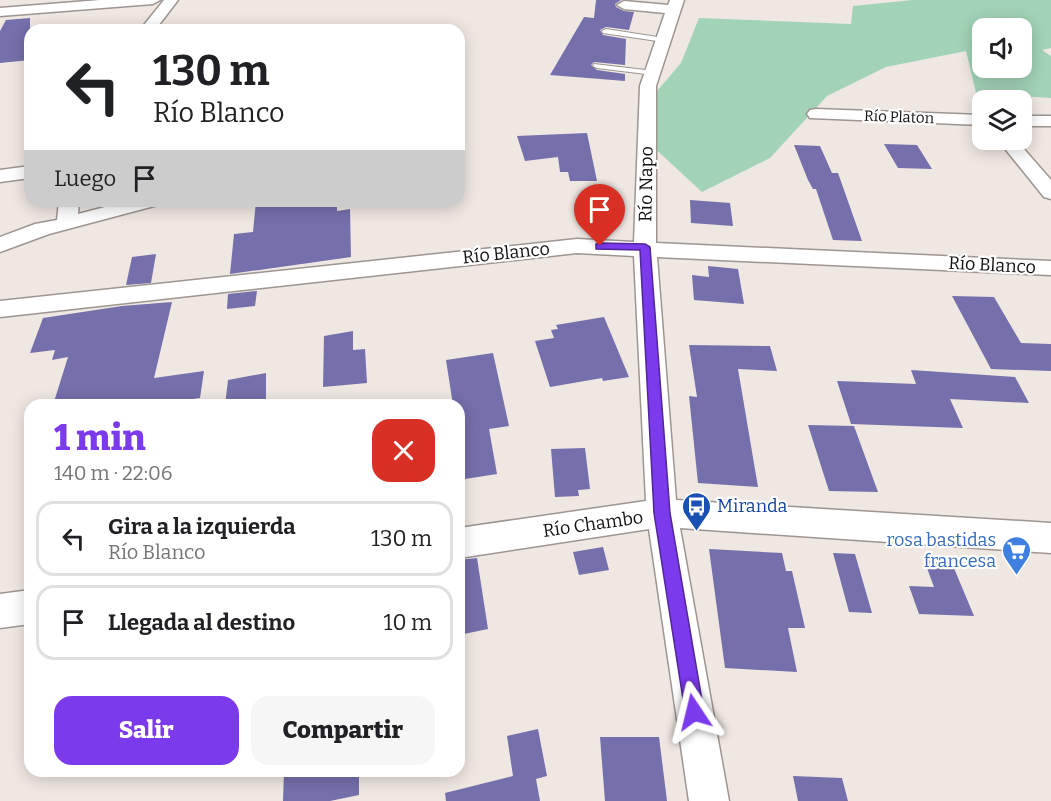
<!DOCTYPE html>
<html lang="es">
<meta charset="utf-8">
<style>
body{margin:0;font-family:Bitter,serif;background:#f6f6f6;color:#202124;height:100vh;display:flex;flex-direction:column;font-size:22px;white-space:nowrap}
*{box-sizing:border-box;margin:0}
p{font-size:20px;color:#757577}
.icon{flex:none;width:33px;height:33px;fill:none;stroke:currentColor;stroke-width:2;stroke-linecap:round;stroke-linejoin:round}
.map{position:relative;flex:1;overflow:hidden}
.drawer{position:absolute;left:24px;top:399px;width:441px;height:378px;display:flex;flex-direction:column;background:#fff;border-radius:18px;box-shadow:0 3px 15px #0003}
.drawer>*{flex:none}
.hud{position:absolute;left:24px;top:24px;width:441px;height:183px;border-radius:18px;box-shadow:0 3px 15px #0003;background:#fff;color:#202124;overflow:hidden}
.controls{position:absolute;left:972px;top:18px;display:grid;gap:12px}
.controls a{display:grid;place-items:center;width:60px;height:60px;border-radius:12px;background:#fff;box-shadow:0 3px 15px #0003;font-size:30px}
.pin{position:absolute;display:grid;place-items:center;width:51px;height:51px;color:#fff;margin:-62px -26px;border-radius:50% 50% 50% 0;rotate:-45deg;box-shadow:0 0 6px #0007}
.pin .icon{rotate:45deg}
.me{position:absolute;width:66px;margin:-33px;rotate:350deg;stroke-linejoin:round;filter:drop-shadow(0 0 4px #0008)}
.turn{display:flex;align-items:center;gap:21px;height:126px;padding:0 30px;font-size:27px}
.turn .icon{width:78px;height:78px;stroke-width:2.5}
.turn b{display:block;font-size:42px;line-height:51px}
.then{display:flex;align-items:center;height:57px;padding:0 30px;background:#0003;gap:12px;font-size:22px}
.round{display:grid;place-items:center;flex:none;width:63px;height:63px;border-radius:18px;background:#f6f6f6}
.overview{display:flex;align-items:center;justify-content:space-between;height:102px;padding:0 30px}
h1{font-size:36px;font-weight:800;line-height:45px;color:#7c3aed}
.button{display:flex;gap:12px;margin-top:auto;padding:12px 30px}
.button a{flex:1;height:69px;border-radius:18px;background:#7c3aed;color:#fff;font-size:24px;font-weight:800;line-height:69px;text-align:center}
.button a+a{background:#f6f6f6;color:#202124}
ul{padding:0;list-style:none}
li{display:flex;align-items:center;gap:18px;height:75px;margin:0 12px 9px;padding:0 18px;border:3px solid #e0e0e0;border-radius:18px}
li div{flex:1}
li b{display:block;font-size:22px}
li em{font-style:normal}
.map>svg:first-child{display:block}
.green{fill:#a2d3b7;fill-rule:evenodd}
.building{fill:#756fab}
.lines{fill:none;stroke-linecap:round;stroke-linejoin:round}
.lane-casing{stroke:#9d9591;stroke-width:2}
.street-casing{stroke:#9d9591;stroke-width:3}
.lane{fill:#fff;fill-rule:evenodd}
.street{fill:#fff;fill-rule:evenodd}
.route{fill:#7c3aed;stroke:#51269a;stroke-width:1.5}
.labels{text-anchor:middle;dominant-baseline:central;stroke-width:4.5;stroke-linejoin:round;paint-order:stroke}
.far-street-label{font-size:15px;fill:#141210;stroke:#fff}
.street-label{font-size:18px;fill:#141210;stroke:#fff}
.transit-label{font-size:18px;fill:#164399;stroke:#fff;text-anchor:start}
.shop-label{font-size:18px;fill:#366cbe;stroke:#fff;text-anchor:end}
</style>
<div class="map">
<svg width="1051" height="801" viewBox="0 0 1051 801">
<rect width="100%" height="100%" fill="#efe7e2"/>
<!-- green -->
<path class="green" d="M913,0H1051V48L1042,50L1051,56V98L976,93L966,51L886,67L827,96L770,158L702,192L637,132L657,91L681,63L699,18L851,24L853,6ZM982,28H1022V68H982Z"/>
<!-- building -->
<path class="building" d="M596,0H621L615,4L616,7L624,11L634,12L629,30L606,27L600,30L603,35L626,39L625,65L594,62L591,65L597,70L625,74V81L550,75L584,17L594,18Z
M30,18V60L0,63V31L6,20Z
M587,133L597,181H570L568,172H560L558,157L525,161L517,136Z
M884,144L917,145L932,169L898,168Z
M794,145L820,146L832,173H838L862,241L833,240L816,189H813L808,180Z
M690,200L730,203L733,226L691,223Z
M256,201H337V211L350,209L351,257L230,274L234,234L253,232Z
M156,254L151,283L126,285L132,257Z
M708,266L738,269L744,304L694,300L692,275L709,277Z
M257,291L255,306L227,309L228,294Z
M952,296L994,297L1021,343L1051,344V371L991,369Z
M172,302L154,378L204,371L200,398L148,405H53L68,357L52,360L55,350L30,353L43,318L122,306Z
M604,317L629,377L603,381L602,378L550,387L535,341L554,338L551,330L558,329L556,325Z
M353,331V350L365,349L367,383L323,387L324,336Z
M689,345L770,346L777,371L738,369L758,487L698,483L689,396L697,397Z
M493,353L509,426L489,429L497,474L465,479L459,438V405H453L446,360Z
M911,370L1015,377L1029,403L950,399L963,428L851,424L837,381L916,384Z
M266,373V399L225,405L228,380Z
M808,425L854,426L878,492L829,491Z
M585,448L590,489L578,490L579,496L555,497L551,449Z
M603,547L609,570L579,575L573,552Z
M709,549L782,553L786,571H792L805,628H788L797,672L725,668Z
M833,553L855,554L872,613L849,612Z
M477,558L488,629L459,635V560Z
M924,560L951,561L974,616L919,614L909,586L934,587Z
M538,729L547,776L536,779L540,801H446L445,793L513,776L507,736Z
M600,737H659L667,801H605Z
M284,771H359V795L330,801H283Z
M793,776L842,778L848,801H798Z"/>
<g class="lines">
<defs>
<path id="lane" d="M606,29L664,38L668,40L664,42L603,33L602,31Z
M594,64L654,71L658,73L654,75L597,68L593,66Z"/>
<path id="street" d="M100,0H160L153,4L0,16V8Z
M164,0H178L155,30H140Z
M670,0H684L656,86V243L1051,261V275L657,257L676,500L1051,523V553L680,528L729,801H689L649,529L459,558V528L646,501L634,256L577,253L0,317V301L577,239L634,242L640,86L665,13L624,9L617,5L624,1L668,5Z
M816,109L982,115V125L810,118L807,114L810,110Z
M1022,116H1051V126H1022Z
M998,140H1016L1051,180V199L1044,197Z
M30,166V178L0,182V170Z
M59,201H79L78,214L128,201H161L158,205L49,234L0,252V237L35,224L57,220Z
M30,590V624L0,628V594Z"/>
</defs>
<!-- lane casing -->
<use href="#lane" class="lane-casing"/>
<!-- street casing -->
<use href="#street" class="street-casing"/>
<!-- lane -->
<use href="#lane" class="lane"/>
<!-- street -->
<use href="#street" class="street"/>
</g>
<!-- route -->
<path class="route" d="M600,243L645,244L650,247L670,513L704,712L701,719L694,722L688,719L685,712L654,513L640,250L596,249V244Z"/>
<!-- icons -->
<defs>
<symbol id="bus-pin" viewBox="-11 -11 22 30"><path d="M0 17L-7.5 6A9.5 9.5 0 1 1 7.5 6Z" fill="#1a4fb4" stroke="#fff"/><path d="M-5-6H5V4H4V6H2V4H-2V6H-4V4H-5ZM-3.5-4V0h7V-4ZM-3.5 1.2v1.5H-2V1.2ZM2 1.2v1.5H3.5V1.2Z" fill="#fff"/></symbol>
<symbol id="supermarket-pin" viewBox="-11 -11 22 30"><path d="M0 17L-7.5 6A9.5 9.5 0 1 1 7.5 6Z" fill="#3f7fe0" stroke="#fff"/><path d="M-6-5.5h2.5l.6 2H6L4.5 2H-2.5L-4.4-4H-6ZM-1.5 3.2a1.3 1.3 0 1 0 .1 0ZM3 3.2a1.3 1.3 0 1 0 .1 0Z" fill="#fff"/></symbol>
</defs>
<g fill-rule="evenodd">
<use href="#bus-pin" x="680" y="490" width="33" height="45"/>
<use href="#supermarket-pin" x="1000" y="534" width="33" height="45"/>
</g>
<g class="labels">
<!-- far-street labels -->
<g class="far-street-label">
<text transform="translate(899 117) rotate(2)">Río Platon</text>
</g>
<!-- street labels -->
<g class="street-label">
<text transform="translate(646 184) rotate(-89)">Río Napo</text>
<text transform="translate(506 253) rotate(-6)">Río Blanco</text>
<text transform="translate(992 265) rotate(3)">Río Blanco</text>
<text transform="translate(593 524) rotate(-8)">Río Chambo</text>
</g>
<!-- transit labels -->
<g class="transit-label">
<text x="717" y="506">Miranda</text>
</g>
<!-- shop labels -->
<g class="shop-label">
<text x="996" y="540">rosa bastidas<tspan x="996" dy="21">francesa</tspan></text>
</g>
</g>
</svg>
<div class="controls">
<a><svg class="icon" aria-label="sound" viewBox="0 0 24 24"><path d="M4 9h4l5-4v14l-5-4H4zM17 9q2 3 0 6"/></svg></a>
<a><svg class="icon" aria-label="layers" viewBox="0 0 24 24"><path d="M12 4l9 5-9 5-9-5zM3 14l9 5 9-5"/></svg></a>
</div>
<div class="pin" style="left:600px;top:246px;background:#d93025"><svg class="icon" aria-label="arrive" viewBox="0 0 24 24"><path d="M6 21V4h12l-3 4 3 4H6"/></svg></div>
<svg class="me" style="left:694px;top:712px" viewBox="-20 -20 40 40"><path d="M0-17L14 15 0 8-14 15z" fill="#7c3aed" stroke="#fff" stroke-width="4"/></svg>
<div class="hud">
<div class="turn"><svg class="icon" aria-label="left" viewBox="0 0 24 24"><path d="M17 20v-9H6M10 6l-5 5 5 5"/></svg><div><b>130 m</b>Río Blanco</div></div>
<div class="then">Luego<svg class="icon" aria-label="arrive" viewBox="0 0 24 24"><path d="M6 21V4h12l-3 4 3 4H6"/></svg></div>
</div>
<section class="drawer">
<div class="overview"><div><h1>1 min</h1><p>140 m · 22:06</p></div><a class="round" style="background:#d93025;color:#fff"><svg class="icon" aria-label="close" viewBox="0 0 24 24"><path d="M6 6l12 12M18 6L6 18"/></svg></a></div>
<ul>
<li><svg class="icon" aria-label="left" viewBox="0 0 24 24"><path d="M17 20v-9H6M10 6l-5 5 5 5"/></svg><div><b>Gira a la izquierda</b><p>Río Blanco</p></div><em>130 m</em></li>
<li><svg class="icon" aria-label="arrive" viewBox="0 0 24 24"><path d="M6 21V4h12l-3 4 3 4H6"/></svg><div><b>Llegada al destino</b></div><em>10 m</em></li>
</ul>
<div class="button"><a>Salir</a><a>Compartir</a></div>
</section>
</div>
